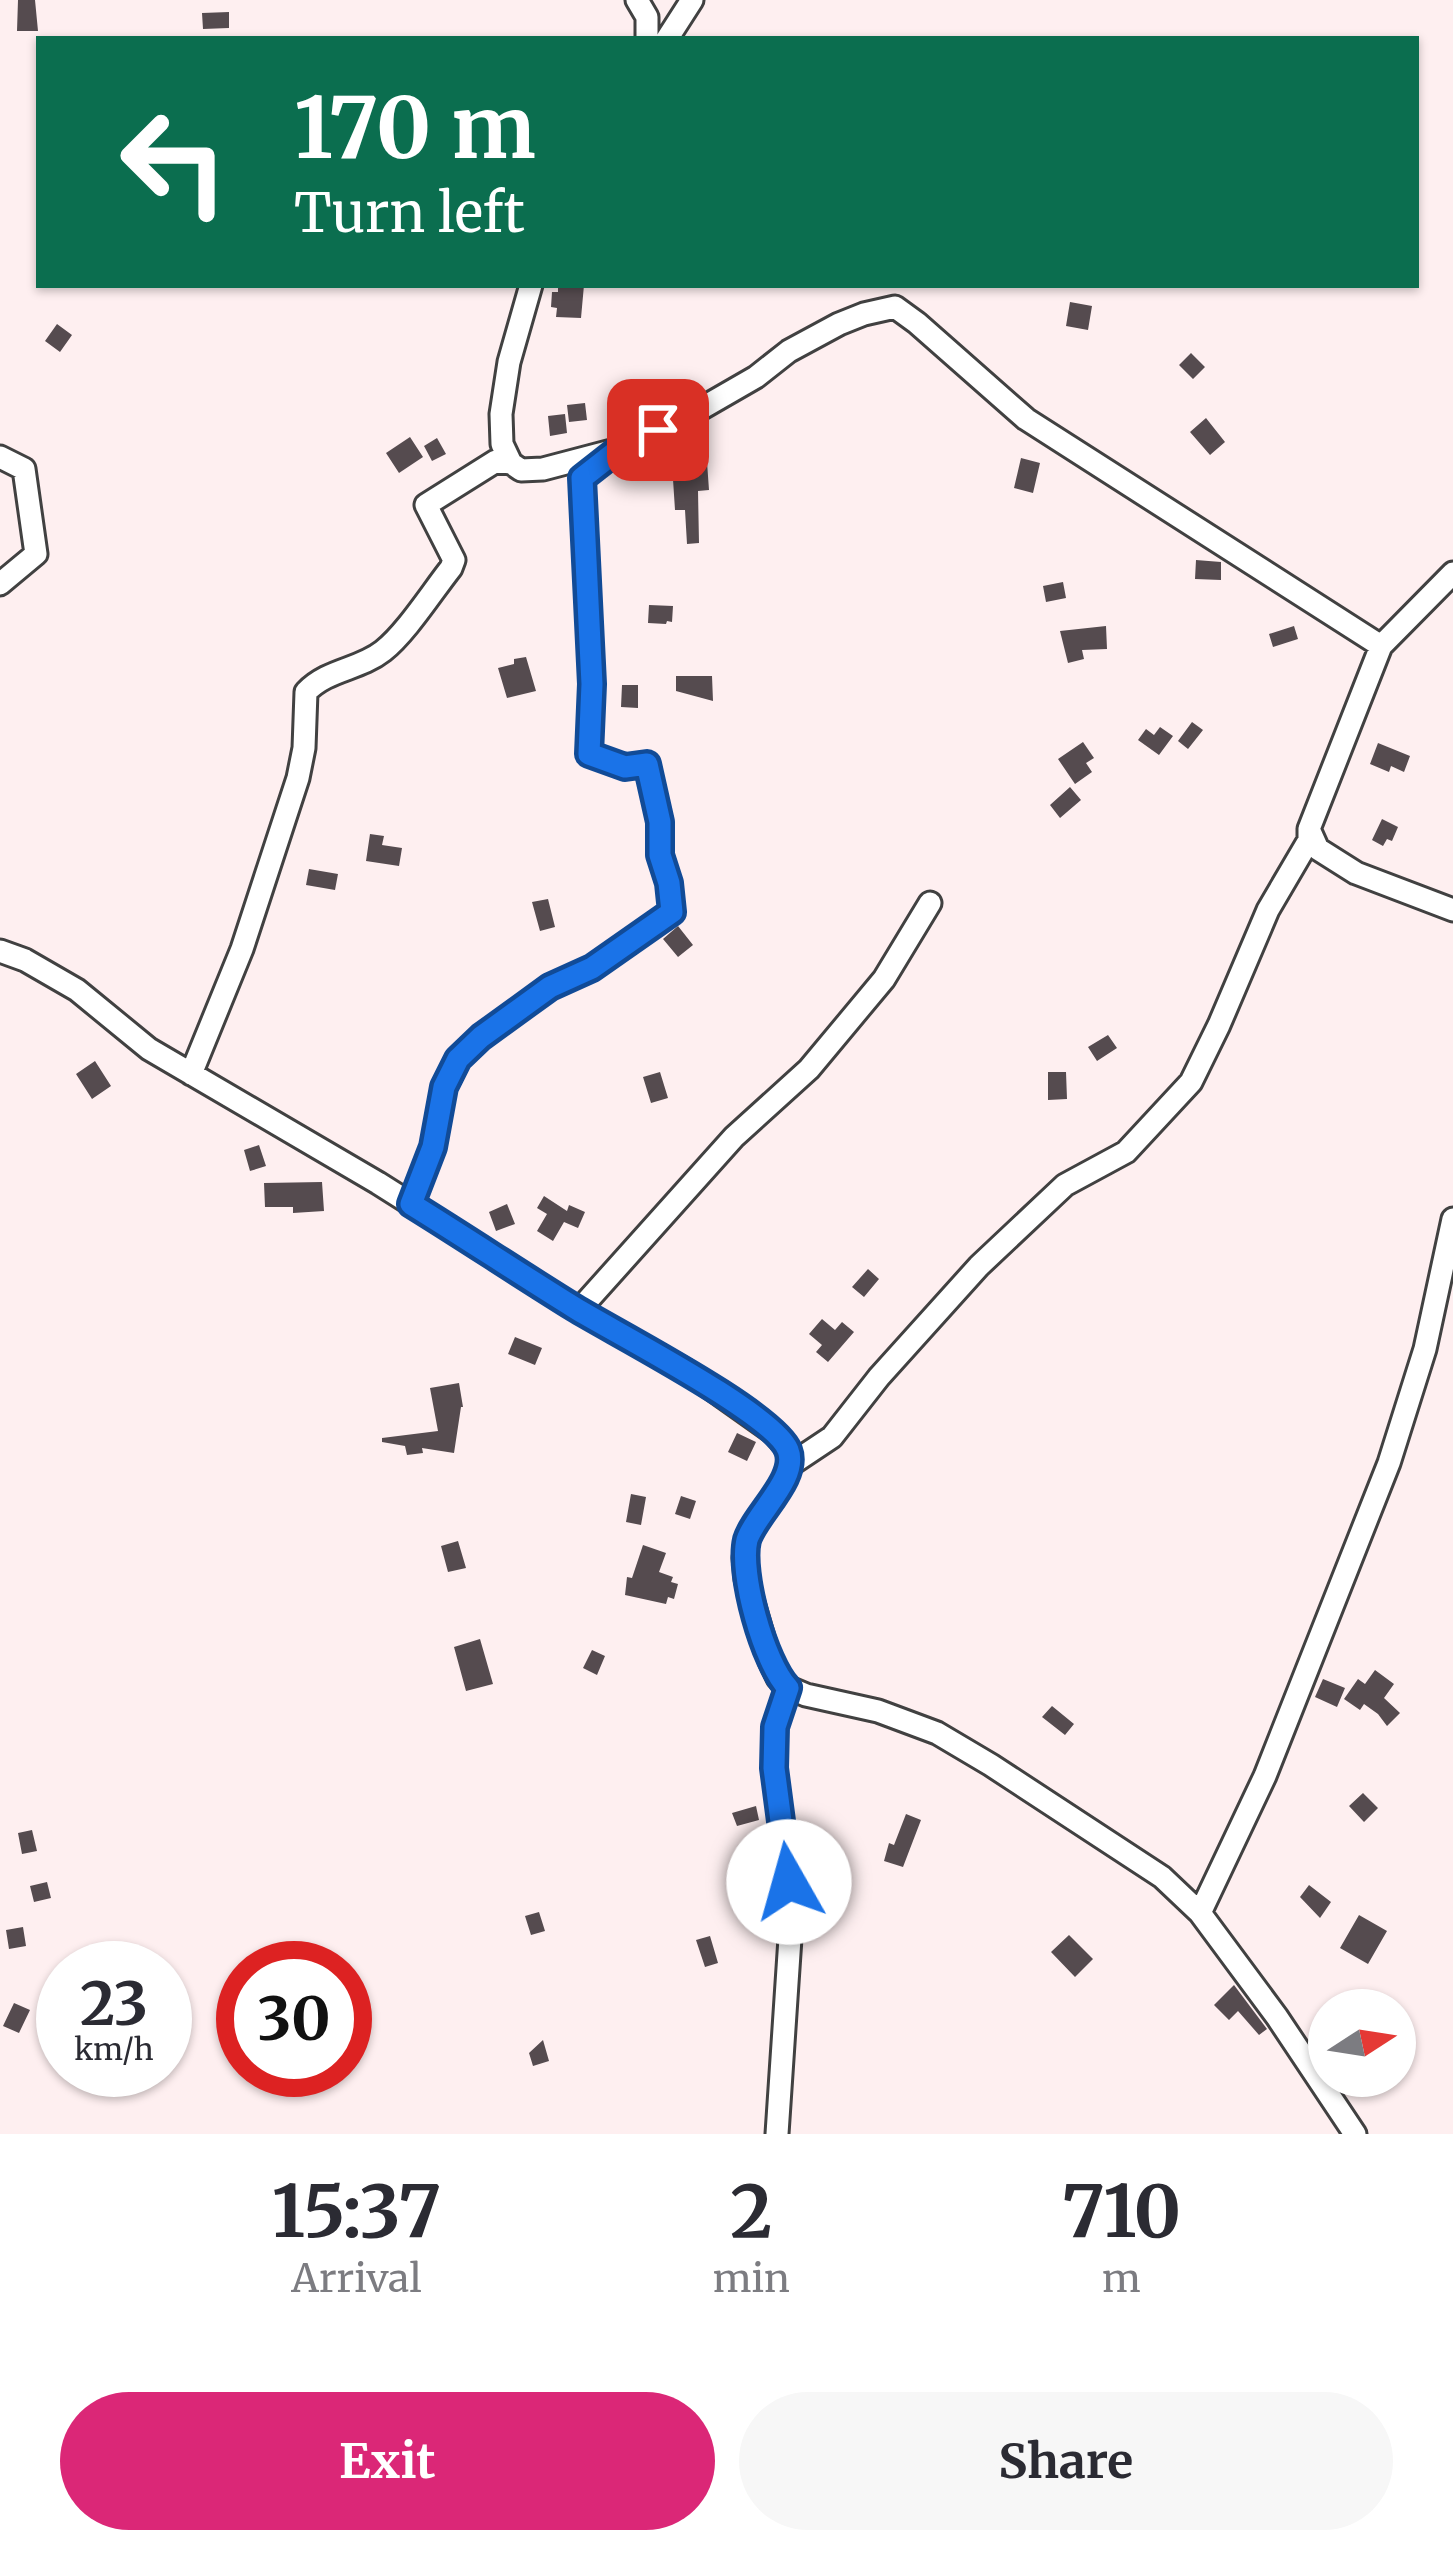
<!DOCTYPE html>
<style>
body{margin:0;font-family:Merriweather,serif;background:#f7f7f7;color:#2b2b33;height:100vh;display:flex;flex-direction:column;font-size:45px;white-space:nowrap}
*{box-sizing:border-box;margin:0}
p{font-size:39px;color:#7c7c81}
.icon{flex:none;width:66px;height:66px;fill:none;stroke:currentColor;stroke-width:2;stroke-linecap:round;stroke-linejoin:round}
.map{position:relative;height:2134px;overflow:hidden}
.details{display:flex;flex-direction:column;background:#fff;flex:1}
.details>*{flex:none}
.banner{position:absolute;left:36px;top:36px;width:1383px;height:252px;border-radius:0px;box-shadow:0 3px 9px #0004;background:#0b6e4f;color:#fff;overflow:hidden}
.needle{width:78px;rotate:78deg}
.controls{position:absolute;left:1308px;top:1989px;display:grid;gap:24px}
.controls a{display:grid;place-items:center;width:108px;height:108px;border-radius:50%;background:#fff;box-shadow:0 3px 9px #0004;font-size:60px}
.speed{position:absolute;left:36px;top:1941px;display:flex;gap:24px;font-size:60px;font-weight:700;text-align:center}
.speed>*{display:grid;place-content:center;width:156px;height:156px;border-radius:50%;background:#fff;box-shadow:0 3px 9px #0004;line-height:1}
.speed small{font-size:30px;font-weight:400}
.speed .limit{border:18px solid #d22;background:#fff;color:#111}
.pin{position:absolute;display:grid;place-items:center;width:102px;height:102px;color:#fff;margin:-51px;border-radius:24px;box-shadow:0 6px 18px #0006}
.me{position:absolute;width:132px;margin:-66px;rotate:353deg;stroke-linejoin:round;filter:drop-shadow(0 0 9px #0008)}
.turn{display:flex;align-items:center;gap:42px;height:252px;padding:0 60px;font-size:54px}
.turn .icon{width:156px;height:156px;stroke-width:2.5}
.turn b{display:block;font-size:84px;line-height:102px}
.eta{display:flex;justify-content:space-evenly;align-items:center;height:204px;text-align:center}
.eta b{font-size:72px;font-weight:700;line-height:84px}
.action{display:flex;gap:24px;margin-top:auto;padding:24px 60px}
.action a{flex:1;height:138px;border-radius:72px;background:#db2777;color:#fff;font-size:48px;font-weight:700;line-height:138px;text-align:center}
.action a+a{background:#f7f7f7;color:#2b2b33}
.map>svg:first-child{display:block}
.building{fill:#554b4f}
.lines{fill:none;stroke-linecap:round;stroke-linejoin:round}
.minor-casing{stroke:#414141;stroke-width:27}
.minor{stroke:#fff;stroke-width:21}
.route-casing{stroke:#114b97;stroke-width:30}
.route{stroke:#1a73e8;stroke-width:21}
</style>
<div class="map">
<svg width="1453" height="2134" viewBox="0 0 1453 2134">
<rect width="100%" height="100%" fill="#feeff0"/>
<!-- building -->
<path class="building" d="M18,0H35L38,31H17Z
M229,12V28L203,29L202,13Z
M558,285H584L581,318L556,317L557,308L551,307L552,292H558Z
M1070,302L1092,306L1088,330L1066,326Z
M57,324L72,335L60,352L45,341Z
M1191,353L1205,367L1193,379L1179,365Z
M585,403L587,420L569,422L567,405Z
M565,414L567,433L550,436L548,416Z
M1206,418L1225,442L1210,455L1190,432Z
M410,437L423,457L399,473L386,453Z
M437,438L446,454L432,461L424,446Z
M1021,458L1040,463L1033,493L1014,488Z
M707,462L709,490L698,491L699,543L687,544L685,510H675L672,464Z
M1196,560L1221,562V580L1195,579Z
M1063,582L1066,598L1046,602L1043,586Z
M649,605L673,606L672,622L667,621L666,624L648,623Z
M1106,626L1107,649L1082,650L1084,659L1068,663L1060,631Z
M1294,626L1298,639L1273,647L1269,634Z
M526,657L536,691L507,698L498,668L514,664V659Z
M676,676H712L713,701L676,691Z
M622,685H638V708L621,707Z
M1192,722L1203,730L1188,749L1178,741Z
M1160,727L1173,736L1159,755L1138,740L1146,729L1154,735Z
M1083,742L1094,758L1086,763L1092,772L1075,784L1058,759Z
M1378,743L1410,756L1404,772L1391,766L1389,772L1370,764Z
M1070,787L1081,800L1060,818L1050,805Z
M1382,819L1398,827L1392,841L1387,839L1383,846L1372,840Z
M370,834L384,836L382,845L402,848L399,866L366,861Z
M309,869L338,874L335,890L306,885Z
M548,899L555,927L540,931L532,902Z
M678,926L693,945L678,957L663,939Z
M1108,1035L1117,1048L1097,1061L1088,1047Z
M95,1061L111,1086L92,1099L76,1074Z
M660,1072L668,1098L651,1103L643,1077Z
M1048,1072H1066L1067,1099L1048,1100Z
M259,1145L266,1166L250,1171L244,1150Z
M322,1182L324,1211L293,1213V1207H265L264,1183Z
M544,1196L567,1211L569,1205L585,1212L578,1228L564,1222L553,1241L537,1231L547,1214L537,1208Z
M507,1204L515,1224L496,1231L489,1212Z
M868,1269L879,1279L864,1297L852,1287Z
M822,1319L835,1330L842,1322L854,1332L828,1362L816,1352L822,1345L809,1334Z
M515,1337L542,1348L535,1365L508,1354Z
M459,1383L463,1407H461L454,1453L422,1448L423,1453L407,1455L405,1446L382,1442V1438L438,1431L430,1388Z
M737,1433L756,1442L747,1461L728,1452Z
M631,1494L646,1497L641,1525L626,1522Z
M681,1496L696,1501L690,1519L675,1514Z
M458,1541L466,1568L448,1572L441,1546Z
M643,1545L666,1553L659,1572L673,1577L671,1582L678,1584L674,1599L668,1597L666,1604L625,1595L627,1577L632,1578Z
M480,1639L493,1684L466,1691L454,1647Z
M592,1650L605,1656L597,1675L583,1668Z
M1375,1670L1394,1684L1384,1698L1400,1713L1387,1726L1378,1714L1364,1704L1360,1710L1344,1699L1358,1679L1365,1684Z
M1323,1679L1345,1688L1337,1707L1315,1697Z
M1052,1706L1074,1724L1065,1735L1042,1717Z
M1363,1793L1378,1808L1364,1822L1349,1806Z
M756,1806L759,1820L737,1826L732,1813Z
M906,1814L921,1820L903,1867L884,1861L889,1843L894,1845Z
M797,1826L821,1836L815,1850L799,1843Z
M32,1830L37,1851L22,1854L18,1833Z
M47,1882L51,1898L34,1902L30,1886Z
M1309,1885L1331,1902L1320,1918L1300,1897Z
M539,1912L545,1931L531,1935L525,1916Z
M1359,1915L1387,1931L1368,1964L1340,1948Z
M23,1927L26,1946L9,1949L6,1930Z
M1069,1935L1093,1959L1075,1977L1051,1952Z
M710,1936L718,1963L705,1967L696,1940Z
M1234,1985L1267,2029L1259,2035L1238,2011L1229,2020L1214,2005Z
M14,2003L30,2010L19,2033L3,2026Z
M543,2040L549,2061L533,2066L529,2053Z"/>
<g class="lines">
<defs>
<path id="minor" d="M637,0L647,17V39
M667,39L692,0
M531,285L509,362L501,414L502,444L511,463L521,470L543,469L619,449L697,411L756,377L789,351L839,324L864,314L895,307L917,323L1026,419L1381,646
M0,457L24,469L36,554L0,584
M1453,573L1381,646L1309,829L1318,849L1356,873L1453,910
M0,951L25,960L77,990L149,1049L378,1183L579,1310L685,1370L774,1433L788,1449L790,1465L783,1482L748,1535L744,1558L746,1579L770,1661L778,1678L787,1687L806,1695L878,1711L937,1733L991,1765L1162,1877L1200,1913L1277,2017L1355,2134
M191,1074L242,949L298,778L304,748L306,692C328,669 359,670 383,651C406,633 432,592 451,568L454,560L426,505L496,461L511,463
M411,1204L433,1147L444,1087L458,1059L481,1038L550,987L592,968L672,912L669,883L660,855V822L647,764L625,767L589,754L592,684L582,478L609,457
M579,1310L734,1137L809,1069L884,979L930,903
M790,1465L832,1437L879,1377L979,1266L1065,1185L1126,1152L1191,1082L1219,1025L1268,910L1309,840V829
M1200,1913L1265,1776L1389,1463L1425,1349L1453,1219
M777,2134L792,1908L774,1767L775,1727L787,1687"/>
</defs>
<!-- minor casing -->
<use href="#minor" class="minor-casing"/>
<!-- minor -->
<use href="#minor" class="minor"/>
</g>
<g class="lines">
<defs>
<path id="route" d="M658,430L619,449L582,478L592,684L589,754L625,767L647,764L660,822V855L669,883L672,912L592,968L550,987L481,1037L458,1059L444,1087L433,1147L411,1204C466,1238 520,1274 575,1308C614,1332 774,1414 788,1450C799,1478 755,1514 747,1540C739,1573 764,1663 788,1688L775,1727L774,1768L789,1882"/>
</defs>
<!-- route casing -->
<use href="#route" class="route-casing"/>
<!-- route -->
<use href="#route" class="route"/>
</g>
</svg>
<div class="controls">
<a><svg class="needle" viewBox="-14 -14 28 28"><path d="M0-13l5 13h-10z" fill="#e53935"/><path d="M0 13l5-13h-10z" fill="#7c7c81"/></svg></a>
</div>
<div class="speed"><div>23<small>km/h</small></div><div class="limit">30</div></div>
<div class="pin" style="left:658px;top:430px;background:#d93025"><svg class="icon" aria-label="arrive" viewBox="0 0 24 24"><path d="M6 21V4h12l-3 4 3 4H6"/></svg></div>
<svg class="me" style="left:789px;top:1882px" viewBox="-20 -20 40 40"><circle r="19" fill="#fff"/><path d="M0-13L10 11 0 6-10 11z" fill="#1a73e8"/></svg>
<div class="banner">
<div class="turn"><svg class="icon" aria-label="left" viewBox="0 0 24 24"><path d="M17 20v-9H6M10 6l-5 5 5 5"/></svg><div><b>170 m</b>Turn left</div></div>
</div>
</div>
<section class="details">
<div class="eta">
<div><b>15:37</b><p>Arrival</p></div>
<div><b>2</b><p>min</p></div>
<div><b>710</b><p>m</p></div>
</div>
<div class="action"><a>Exit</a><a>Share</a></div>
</section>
